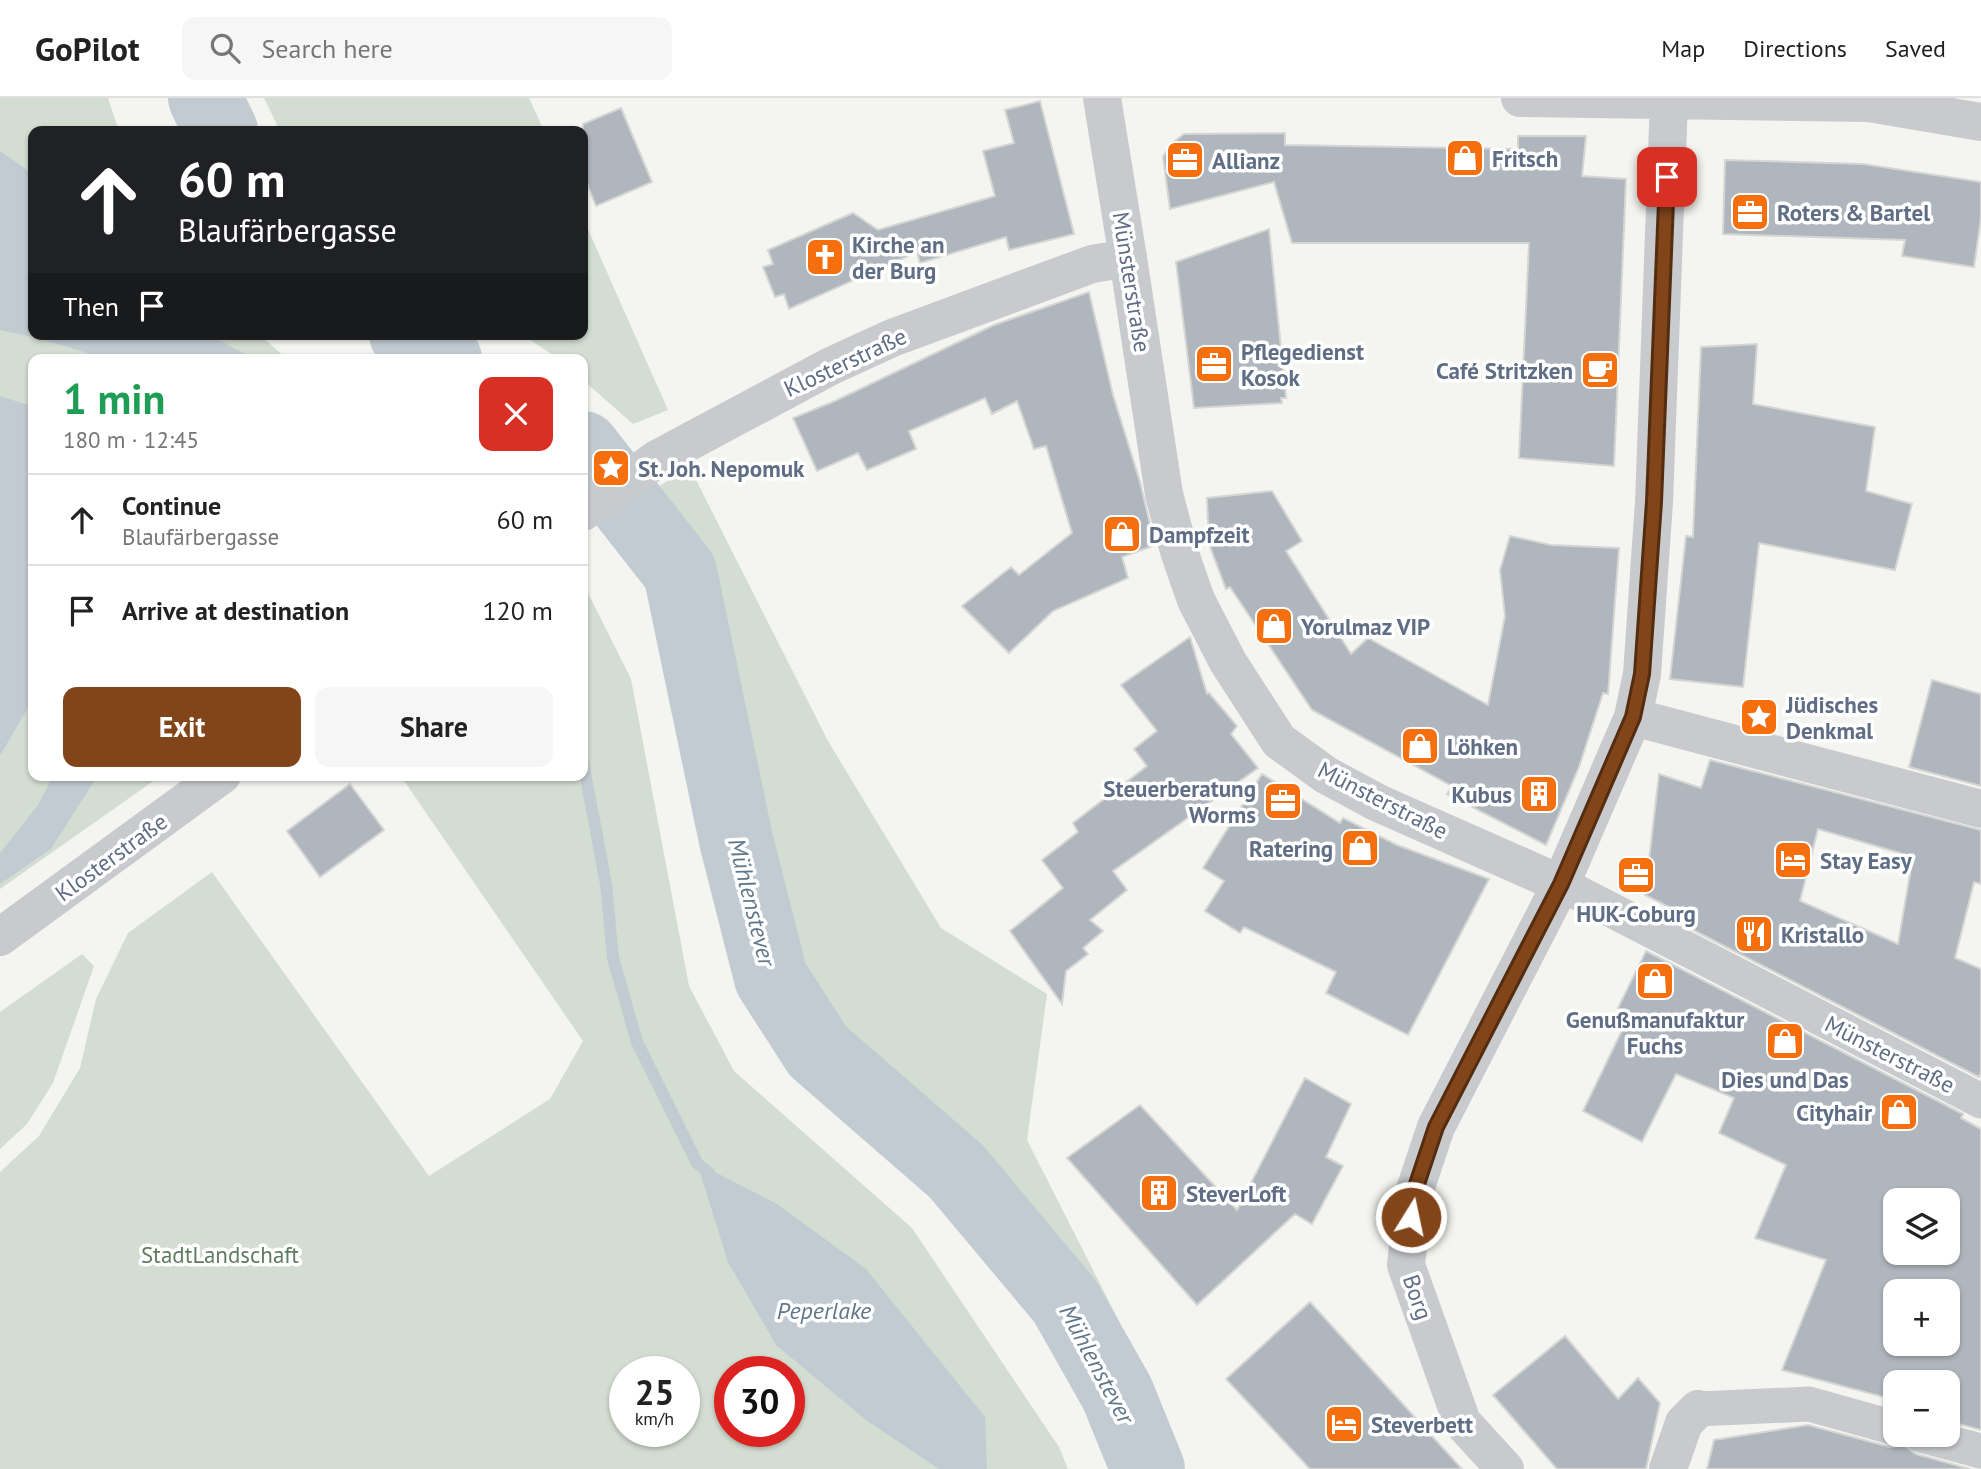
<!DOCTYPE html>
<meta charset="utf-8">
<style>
body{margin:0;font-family:"PT Sans",sans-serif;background:#f6f6f6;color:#222;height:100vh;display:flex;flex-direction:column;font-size:26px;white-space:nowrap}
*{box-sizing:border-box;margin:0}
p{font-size:23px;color:#767676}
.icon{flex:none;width:38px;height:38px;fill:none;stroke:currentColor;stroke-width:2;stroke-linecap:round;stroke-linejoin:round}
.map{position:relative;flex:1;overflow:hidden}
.side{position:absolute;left:28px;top:256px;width:560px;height:427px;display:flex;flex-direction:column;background:#fff;border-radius:14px;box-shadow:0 2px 5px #0004}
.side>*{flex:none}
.top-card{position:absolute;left:28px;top:28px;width:560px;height:214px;border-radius:14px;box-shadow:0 2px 5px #0004;background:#202124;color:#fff;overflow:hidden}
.fabs{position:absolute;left:1883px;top:1090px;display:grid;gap:14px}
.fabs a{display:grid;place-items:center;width:77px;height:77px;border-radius:14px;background:#fff;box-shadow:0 2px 5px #0004;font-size:35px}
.speed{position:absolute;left:609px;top:1258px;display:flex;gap:14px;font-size:35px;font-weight:700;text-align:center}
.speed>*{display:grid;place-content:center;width:91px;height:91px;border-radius:50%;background:#fff;box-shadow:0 2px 5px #0004;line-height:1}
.speed small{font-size:18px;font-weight:400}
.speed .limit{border:10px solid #d22;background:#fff;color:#111}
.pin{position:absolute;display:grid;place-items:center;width:60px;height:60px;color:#fff;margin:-30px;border-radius:14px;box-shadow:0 4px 10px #0006}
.me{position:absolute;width:77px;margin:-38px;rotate:10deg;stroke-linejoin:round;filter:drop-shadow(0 0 5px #0008)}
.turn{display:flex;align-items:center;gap:24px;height:147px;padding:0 35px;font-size:32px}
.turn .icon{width:91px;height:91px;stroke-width:2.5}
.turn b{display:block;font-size:49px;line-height:60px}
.then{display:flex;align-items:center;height:66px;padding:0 35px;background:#0003;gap:14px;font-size:26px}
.round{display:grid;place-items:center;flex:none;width:74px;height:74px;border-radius:14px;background:#f6f6f6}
.headline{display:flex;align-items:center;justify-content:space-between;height:119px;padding:0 35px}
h1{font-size:42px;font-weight:800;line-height:52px;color:#1e9e55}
.action{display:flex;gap:14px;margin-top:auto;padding:14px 35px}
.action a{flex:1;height:80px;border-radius:14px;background:#814519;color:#fff;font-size:28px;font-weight:800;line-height:80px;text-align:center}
.action a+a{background:#f6f6f6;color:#222}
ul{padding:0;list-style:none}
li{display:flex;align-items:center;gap:21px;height:91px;padding:0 35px;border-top:2px solid #e0e0e0}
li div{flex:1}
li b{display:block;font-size:26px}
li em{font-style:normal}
header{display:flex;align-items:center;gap:42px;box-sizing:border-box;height:98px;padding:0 35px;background:#fff;border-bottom:2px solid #e0e0e0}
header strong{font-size:33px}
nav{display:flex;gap:38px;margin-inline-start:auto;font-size:24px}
.search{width:490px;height:63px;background:#f6f6f6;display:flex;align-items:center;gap:18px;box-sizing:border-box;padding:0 24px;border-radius:14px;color:#767676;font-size:26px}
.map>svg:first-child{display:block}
.green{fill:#d3ddd1;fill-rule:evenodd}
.water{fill:#c3cbd2}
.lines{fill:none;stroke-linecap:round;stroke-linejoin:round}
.stream{stroke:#c3cbd2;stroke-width:12}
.river{stroke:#c3cbd2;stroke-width:74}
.building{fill:#b0b6bd;stroke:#d5d6d3;stroke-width:2;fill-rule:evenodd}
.pedestrian{stroke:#c8cace;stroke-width:35}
.minor{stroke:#c8cace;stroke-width:38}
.tertiary{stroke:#c8cace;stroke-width:38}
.route-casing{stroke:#542d10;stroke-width:18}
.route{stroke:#814519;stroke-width:12}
.labels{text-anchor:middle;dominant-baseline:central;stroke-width:7;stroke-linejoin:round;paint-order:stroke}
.poi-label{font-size:23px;font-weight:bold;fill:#606e85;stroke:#fff;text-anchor:start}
.street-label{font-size:23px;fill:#606e85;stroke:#fff}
.park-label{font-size:23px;fill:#607b60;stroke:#fff}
.water-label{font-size:24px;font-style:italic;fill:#60778a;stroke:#fff}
</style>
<header>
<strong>GoPilot</strong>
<div class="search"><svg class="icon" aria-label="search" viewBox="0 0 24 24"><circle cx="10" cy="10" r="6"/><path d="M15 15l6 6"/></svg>Search here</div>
<nav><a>Map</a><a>Directions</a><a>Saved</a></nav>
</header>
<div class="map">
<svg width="1981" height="1371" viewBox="0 0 1981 1371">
<rect width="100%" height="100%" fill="#f4f5f0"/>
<!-- green -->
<path class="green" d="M0,0H108L119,33H33V236H259L287,261H33V308L0,298Z
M264,0H529L544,33H280Z
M583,120L668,312L633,326L583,282V261H559L521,236H583Z
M690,370L828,643L941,830L1047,896L1027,1042L1124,1233L1020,1102L842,950L790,865L756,697L701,461L654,391Z
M583,485L631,581L689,888L734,973L912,1130L1059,1349L1068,1371H0V1074L39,1038L80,970L96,901L128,835L212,774L429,1078L550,1001L583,943L400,677H583ZM625,1274H684V1334H625ZM730,1274H789V1334H730Z
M33,602V677H162L0,791V658Z
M82,856L94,868L53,985L27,1026L0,1051V914Z"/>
<!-- water -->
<path class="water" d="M0,53L33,76V236H208L254,261H107L38,240L0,232Z
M0,298L33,308V602L0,658Z
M54,677H98L51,751L0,786V755L38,707Z
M697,1065L777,1106L866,1171L985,1319L987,1371H939L866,1322L776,1247L728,1164Z"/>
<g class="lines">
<!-- stream -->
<path class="stream" d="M583,664L606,786L613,860L637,944L697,1065L709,1075"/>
<!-- river -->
<path class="river" d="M205,0L221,33
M406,236L445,261
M583,350L680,474L736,742L771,880L818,953L956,1073L1065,1203L1117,1295L1148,1371"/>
</g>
<!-- building -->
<path class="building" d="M1040,3L1074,136L1009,152L1006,139L920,165L917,154L789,211L784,196L775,199L763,169L773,166L768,152L853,115L878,132L995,98L983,53L1014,45L1005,12Z
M621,10L652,84L596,108L583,75V26Z
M1285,35V47L1518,51V38H1586L1582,78L1626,81L1614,368L1519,360L1529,145H1292L1274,84L1170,111L1163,59L1170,47L1184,36Z
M1725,62L1863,66L1981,84V120L1974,169L1902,158L1905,142L1723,136Z
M1269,131L1286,300H1281L1282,305L1194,310L1176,164Z
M1089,194L1113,297L1140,384L1155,447L1122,459L1128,480L1053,513L1009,555L962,508L1011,469L1019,477L1072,435L1046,348L1034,351L1017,303L992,316L985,300L909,333L916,351L867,372L858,355L817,373L793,320L835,303L994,227Z
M1757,246L1753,306L1875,329L1866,393L1912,406L1895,472L1759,445L1743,589L1670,581L1686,438L1693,439L1701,249Z
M1272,393L1302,443L1286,453L1351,556L1368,540L1488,607L1505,518L1500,472L1510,438L1551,447L1619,450L1608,596L1603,595L1579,669L1546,747L1447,696L1452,688L1312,612L1230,489L1226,491L1209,446L1207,400Z
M1190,539L1207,596L1209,595L1237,628L1231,636L1258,670L1113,773L1127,792L1090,822L1103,833L1083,850L1088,856L1066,873L1062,906L1010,833L1063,790L1042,762L1078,734L1073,725L1147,668L1134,651L1157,633L1121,587Z
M1932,582L1981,596V688L1909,669Z
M1710,662L1981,732V786L1974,784L1955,860L1981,871V974L1979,979L1664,817L1669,809L1645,797L1659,676L1701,690ZM1818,731L1900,755L1895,772L1910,776L1898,846L1800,803Z
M1262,676L1340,725L1343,720L1397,747L1489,781L1408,937L1326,895L1336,874L1244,829L1240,835L1205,813L1224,783L1203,770Z
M350,686L384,732L320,779L287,733Z
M1646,853L1963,1016L1961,1020L1981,1031V1332L1948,1323V1284H1895V1302L1782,1272L1826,1162L1755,1140L1786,1067L1719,1035L1734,1000L1676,976L1642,1044L1583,1013L1630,916L1618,910ZM1895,1102H1948V1155H1895ZM1895,1194H1948V1246H1895Z
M1305,980L1351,1006L1326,1059L1343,1068L1312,1126L1295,1116L1197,1207L1067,1060L1140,1007L1237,1112Z
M1310,1204L1462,1371H1310L1226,1281Z
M1565,1238L1618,1301L1638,1280L1660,1305L1646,1371H1557L1493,1297Z
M1808,1327L1890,1349L1904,1347L1916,1356L1970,1371H1707L1714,1342Z"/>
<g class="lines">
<!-- pedestrian -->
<path class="pedestrian" d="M1561,786L1981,1003
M1698,1311L1809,1306L1895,1330
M1921,1337L1981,1353"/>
<!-- minor -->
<path class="minor" d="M1520,0L1869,5L1981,24
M1128,160L1164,396L1179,453L1196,502L1228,564L1279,643L1326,677L1378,705L1561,786
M1633,619L1981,711
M1505,1371L1462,1324L1406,1167L1414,1095L1436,1029L1561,786L1633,619L1642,576L1654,404L1669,2
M1668,1371L1684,1325L1698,1311"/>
<!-- tertiary -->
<path class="tertiary" d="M583,414L657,361L831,268L892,240L1092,166L1128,160L1102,0
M0,839L222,677"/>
</g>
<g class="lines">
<defs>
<path id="route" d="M1411,1119L1414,1095L1436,1029L1561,786L1633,619L1642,576L1654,404L1667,79"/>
</defs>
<!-- route casing -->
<use href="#route" class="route-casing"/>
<!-- route -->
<use href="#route" class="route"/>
</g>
<!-- icons -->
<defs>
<symbol id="shop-square" viewBox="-11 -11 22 22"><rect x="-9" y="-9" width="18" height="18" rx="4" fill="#f66f0f" stroke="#fff"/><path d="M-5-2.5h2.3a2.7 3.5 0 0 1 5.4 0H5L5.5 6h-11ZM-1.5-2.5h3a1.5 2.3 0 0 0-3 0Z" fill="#fff"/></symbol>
<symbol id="office-square" viewBox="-11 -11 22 22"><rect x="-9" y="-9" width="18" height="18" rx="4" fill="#f66f0f" stroke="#fff"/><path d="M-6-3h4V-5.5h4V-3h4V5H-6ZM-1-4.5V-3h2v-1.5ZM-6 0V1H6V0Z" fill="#fff"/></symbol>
<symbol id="church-square" viewBox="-11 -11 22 22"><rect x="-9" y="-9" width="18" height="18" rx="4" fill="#f66f0f" stroke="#fff"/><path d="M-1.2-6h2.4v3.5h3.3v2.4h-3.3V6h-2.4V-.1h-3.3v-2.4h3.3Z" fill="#fff"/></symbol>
<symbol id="cafe-square" viewBox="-11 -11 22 22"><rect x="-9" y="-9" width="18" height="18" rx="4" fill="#f66f0f" stroke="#fff"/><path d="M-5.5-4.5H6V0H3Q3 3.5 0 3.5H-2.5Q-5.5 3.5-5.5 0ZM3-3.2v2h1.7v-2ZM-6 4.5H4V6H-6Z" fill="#fff"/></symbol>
<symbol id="sight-square" viewBox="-11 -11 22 22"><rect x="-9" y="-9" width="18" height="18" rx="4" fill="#f66f0f" stroke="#fff"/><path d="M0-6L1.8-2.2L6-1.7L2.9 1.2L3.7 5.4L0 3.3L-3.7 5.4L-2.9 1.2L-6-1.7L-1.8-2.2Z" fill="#fff"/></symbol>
<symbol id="building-square" viewBox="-11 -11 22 22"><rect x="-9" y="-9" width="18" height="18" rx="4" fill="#f66f0f" stroke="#fff"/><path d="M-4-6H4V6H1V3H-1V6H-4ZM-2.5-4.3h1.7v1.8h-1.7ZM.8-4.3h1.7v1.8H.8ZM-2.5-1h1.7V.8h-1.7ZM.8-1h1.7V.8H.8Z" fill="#fff"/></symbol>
<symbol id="hotel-square" viewBox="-11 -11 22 22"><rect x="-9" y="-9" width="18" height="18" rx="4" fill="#f66f0f" stroke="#fff"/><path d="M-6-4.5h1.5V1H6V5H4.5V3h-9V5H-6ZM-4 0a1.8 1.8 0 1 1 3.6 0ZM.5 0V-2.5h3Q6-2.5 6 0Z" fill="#fff"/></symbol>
<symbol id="restaurant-square" viewBox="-11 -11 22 22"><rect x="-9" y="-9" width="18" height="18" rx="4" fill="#f66f0f" stroke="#fff"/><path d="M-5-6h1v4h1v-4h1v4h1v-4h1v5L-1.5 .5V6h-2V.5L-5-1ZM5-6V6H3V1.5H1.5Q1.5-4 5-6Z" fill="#fff"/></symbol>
</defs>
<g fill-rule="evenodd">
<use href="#shop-square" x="1443" y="38" width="44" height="44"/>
<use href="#office-square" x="1163" y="40" width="44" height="44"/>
<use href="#office-square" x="1728" y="92" width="44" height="44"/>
<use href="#church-square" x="803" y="137" width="44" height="44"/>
<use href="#office-square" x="1192" y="244" width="44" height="44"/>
<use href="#cafe-square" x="1578" y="250" width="44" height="44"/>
<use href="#sight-square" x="589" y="348" width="44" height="44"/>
<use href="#shop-square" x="1100" y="414" width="44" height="44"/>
<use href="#shop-square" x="1252" y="506" width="44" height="44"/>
<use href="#sight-square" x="1737" y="597" width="44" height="44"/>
<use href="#shop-square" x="1398" y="626" width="44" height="44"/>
<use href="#building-square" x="1517" y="674" width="44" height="44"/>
<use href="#office-square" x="1261" y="681" width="44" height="44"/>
<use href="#shop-square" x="1338" y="728" width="44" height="44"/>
<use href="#hotel-square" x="1771" y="740" width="44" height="44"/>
<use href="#office-square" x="1614" y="755" width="44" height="44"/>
<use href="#restaurant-square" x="1732" y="814" width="44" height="44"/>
<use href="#shop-square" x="1633" y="861" width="44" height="44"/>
<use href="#shop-square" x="1763" y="921" width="44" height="44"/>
<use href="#shop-square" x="1877" y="992" width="44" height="44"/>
<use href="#building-square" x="1137" y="1073" width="44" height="44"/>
<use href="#hotel-square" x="1322" y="1304" width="44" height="44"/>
</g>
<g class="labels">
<!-- poi labels -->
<g class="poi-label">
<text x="1492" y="60">Fritsch</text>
<text x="1212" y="62">Allianz</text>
<text x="1777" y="114">Roters &amp; Bartel</text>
<text x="852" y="146">Kirche an<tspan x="852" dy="26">der Burg</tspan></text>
<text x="1241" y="253">Pflegedienst<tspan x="1241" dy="26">Kosok</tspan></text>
<text x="1573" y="272" text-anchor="end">Café Stritzken</text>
<text x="638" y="370">St. Joh. Nepomuk</text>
<text x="1149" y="436">Dampfzeit</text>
<text x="1301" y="528">Yorulmaz VIP</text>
<text x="1786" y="606">Jüdisches<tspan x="1786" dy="26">Denkmal</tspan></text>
<text x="1447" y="648">Löhken</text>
<text x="1256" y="690" text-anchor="end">Steuerberatung<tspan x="1256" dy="26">Worms</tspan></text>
<text x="1512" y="696" text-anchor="end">Kubus</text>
<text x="1333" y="750" text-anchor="end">Ratering</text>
<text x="1820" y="762">Stay Easy</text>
<text x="1636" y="815" text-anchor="middle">HUK-Coburg</text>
<text x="1781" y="836">Kristallo</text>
<text x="1655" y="921" text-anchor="middle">Genußmanufaktur<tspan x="1655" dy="26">Fuchs</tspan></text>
<text x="1785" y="981" text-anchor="middle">Dies und Das</text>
<text x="1872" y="1014" text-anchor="end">Cityhair</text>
<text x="1186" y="1095">SteverLoft</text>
<text x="1371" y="1326">Steverbett</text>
</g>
<!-- street labels -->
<g class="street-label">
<text transform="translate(1132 184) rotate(81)">Münsterstraße</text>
<text transform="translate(845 264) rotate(-25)">Klosterstraße</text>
<text transform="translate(1383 702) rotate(27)">Münsterstraße</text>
<text transform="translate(111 759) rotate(-36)">Klosterstraße</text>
<text transform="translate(1890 956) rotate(27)">Münsterstraße</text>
<text transform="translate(1418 1199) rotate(71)">Borg</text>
</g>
<!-- park labels -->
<g class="park-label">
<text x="220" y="1156">StadtLandschaft</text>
</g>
<!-- water labels -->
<g class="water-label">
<text transform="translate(752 804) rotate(76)">Mühlenstever</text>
<text x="824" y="1212">Peperlake</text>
<text transform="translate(1097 1266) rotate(62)">Mühlenstever</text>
</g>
</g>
</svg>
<div class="fabs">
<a><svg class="icon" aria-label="layers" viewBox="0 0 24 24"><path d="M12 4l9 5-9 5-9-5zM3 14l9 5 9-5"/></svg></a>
<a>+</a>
<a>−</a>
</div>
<div class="speed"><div>25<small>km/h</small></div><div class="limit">30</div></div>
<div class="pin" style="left:1667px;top:79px;background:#d93025"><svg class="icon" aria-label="arrive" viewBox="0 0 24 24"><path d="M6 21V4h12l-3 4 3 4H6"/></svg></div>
<svg class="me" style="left:1411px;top:1119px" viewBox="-20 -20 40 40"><circle r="17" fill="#814519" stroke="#fff" stroke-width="3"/><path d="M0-11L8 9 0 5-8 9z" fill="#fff"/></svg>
<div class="top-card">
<div class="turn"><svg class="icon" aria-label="ahead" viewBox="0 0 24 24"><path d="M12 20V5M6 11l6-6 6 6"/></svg><div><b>60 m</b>Blaufärbergasse</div></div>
<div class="then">Then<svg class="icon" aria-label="arrive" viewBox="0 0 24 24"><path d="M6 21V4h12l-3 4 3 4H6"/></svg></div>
</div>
<section class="side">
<div class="headline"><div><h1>1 min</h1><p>180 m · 12:45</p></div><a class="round" style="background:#d93025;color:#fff"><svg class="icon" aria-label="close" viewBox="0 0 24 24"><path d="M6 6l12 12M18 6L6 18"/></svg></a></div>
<ul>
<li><svg class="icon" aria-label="ahead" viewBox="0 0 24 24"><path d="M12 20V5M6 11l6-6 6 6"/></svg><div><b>Continue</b><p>Blaufärbergasse</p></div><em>60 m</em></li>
<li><svg class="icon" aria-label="arrive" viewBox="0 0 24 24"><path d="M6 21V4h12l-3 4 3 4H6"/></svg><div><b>Arrive at destination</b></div><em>120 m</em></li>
</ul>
<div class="action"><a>Exit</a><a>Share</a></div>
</section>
</div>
